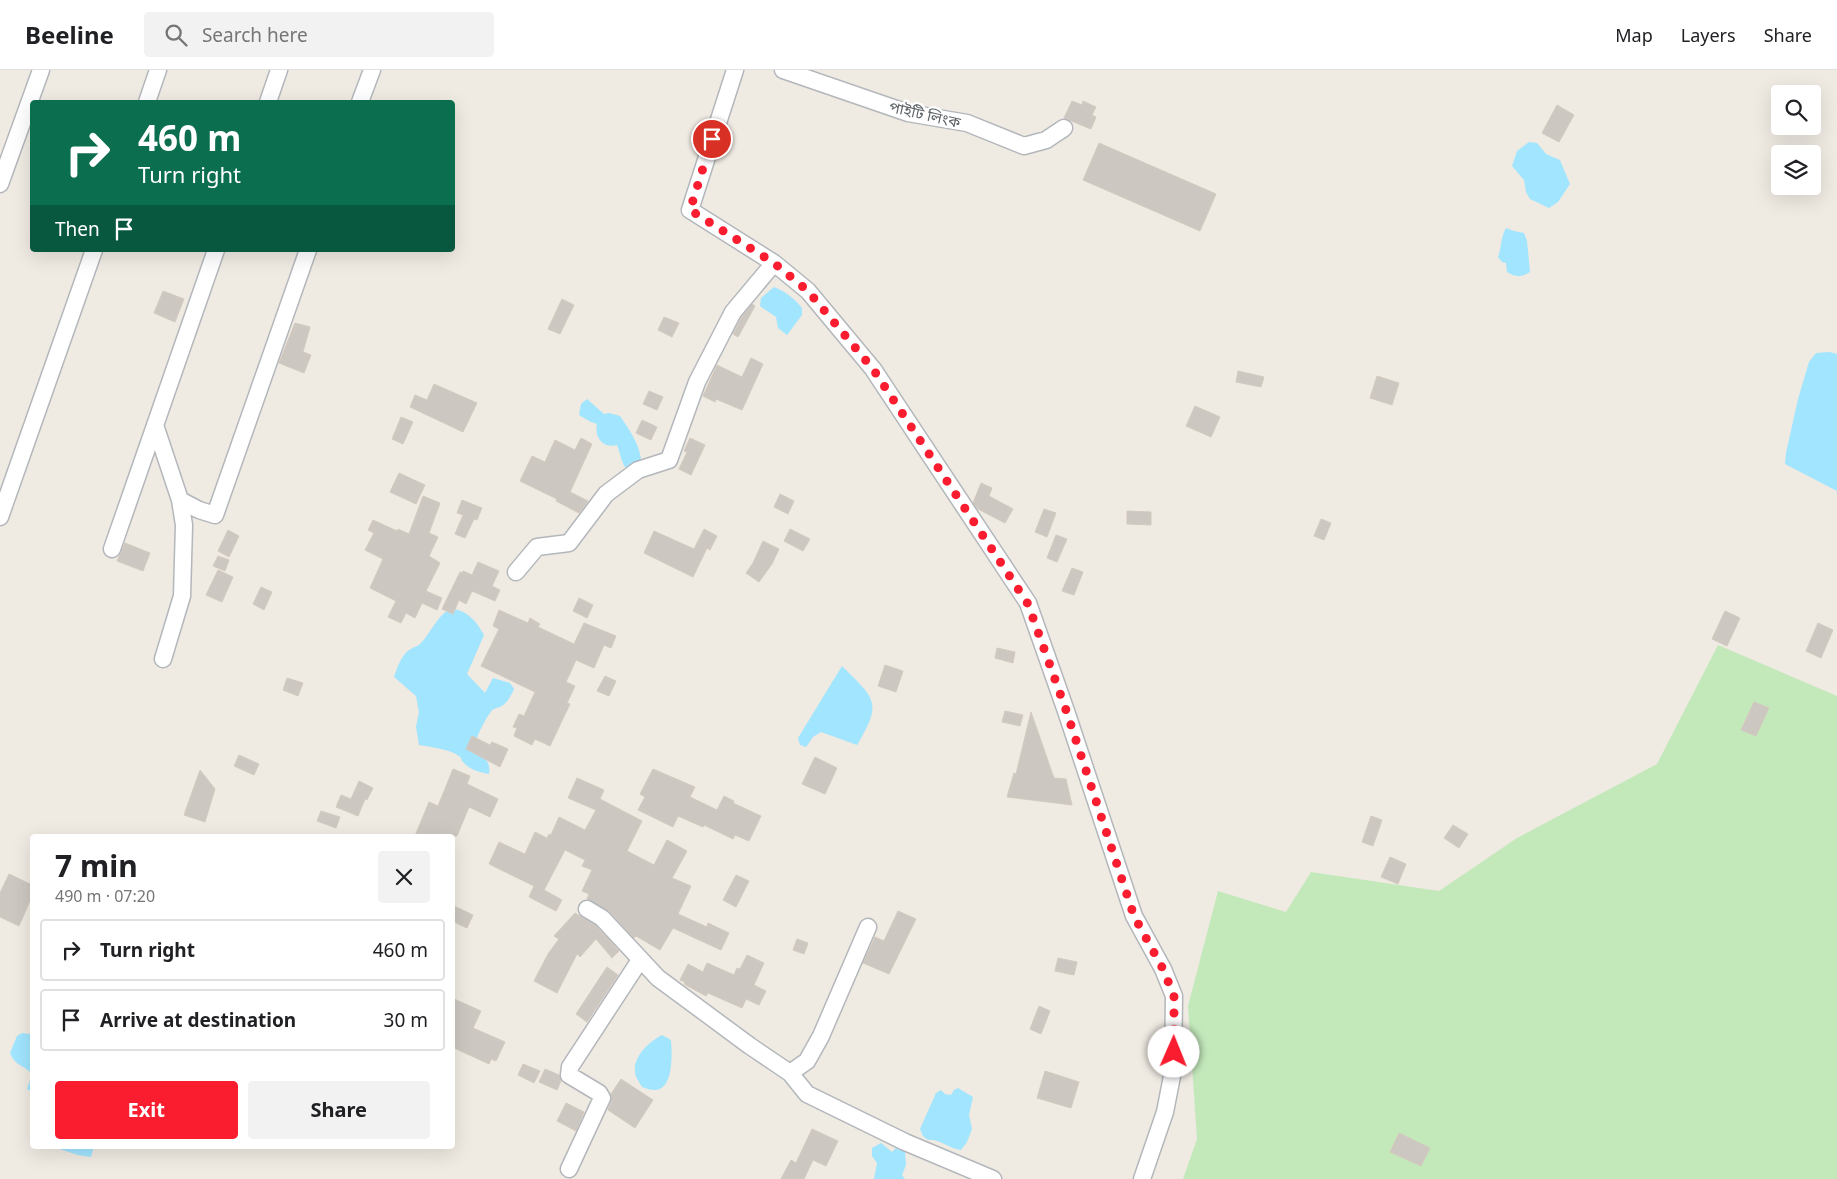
<!DOCTYPE html>
<meta charset="utf-8">
<style>
body{margin:0;font-family:"Noto Sans","Noto Sans Bengali",sans-serif;background:#f2f2f2;color:#202124;height:100vh;display:flex;flex-direction:column;font-size:19px;white-space:nowrap}
*{box-sizing:border-box;margin:0}
p{font-size:16px;color:#757577}
.icon{flex:none;width:28px;height:28px;fill:none;stroke:currentColor;stroke-width:2;stroke-linecap:round;stroke-linejoin:round}
.map{position:relative;flex:1;overflow:hidden}
.panel{position:absolute;left:30px;top:764px;width:425px;height:315px;display:flex;flex-direction:column;background:#fff;border-radius:5px;box-shadow:0 5px 20px #0002}
.panel>*{flex:none}
.banner{position:absolute;left:30px;top:30px;width:425px;height:152px;border-radius:5px;box-shadow:0 5px 20px #0002;background:#0b6e4f;color:#fff;overflow:hidden}
.tools{position:absolute;left:1771px;top:15px;display:grid;gap:10px}
.tools a{display:grid;place-items:center;width:50px;height:50px;border-radius:5px;background:#fff;box-shadow:0 5px 20px #0002;font-size:25px}
.pin{position:absolute;display:grid;place-items:center;width:42px;height:42px;color:#fff;margin:-21px;border:2px solid #fff;border-radius:50%;box-shadow:0 1px 5px #0007}
.me{position:absolute;width:55px;margin:-28px;rotate:1deg;stroke-linejoin:round;filter:drop-shadow(0 0 4px #0008)}
.turn{display:flex;align-items:center;gap:18px;height:105px;padding:0 25px;font-size:22px}
.turn .icon{width:65px;height:65px;stroke-width:2.5}
.turn b{display:block;font-size:35px;line-height:42px}
.then{display:flex;align-items:center;height:48px;padding:0 25px;background:#0003;gap:10px;font-size:19px}
.round{display:grid;place-items:center;flex:none;width:52px;height:52px;border-radius:5px;background:#f2f2f2}
.summary{display:flex;align-items:center;justify-content:space-between;height:85px;padding:0 25px}
h1{font-size:30px;font-weight:700;line-height:38px}
.cta{display:flex;gap:10px;margin-top:auto;padding:10px 25px}
.cta a{flex:1;height:58px;border-radius:5px;background:#fa1c2f;color:#fff;font-size:20px;font-weight:700;line-height:58px;text-align:center}
.cta a+a{background:#f2f2f2;color:#202124}
ul{padding:0;list-style:none}
li{display:flex;align-items:center;gap:15px;height:62px;margin:0 10px 8px;padding:0 15px;border:2px solid #e0e0e0;border-radius:5px}
li div{flex:1}
li b{display:block;font-size:19px}
li em{font-style:normal}
header{display:flex;align-items:center;gap:30px;box-sizing:border-box;height:70px;padding:0 25px;background:#fff;border-bottom:1px solid #e0e0e0}
header strong{font-size:24px}
nav{display:flex;gap:28px;margin-inline-start:auto;font-size:18px}
.search{width:350px;height:45px;background:#f2f2f2;display:flex;align-items:center;gap:12px;box-sizing:border-box;padding:0 18px;border-radius:5px;color:#757577;font-size:19px}
.map>svg:first-child{display:block}
.green{fill:#c3e9bb}
.water{fill:#a1e5ff}
.building{fill:#ccc7c1;stroke:#d4cabf}
.lines{fill:none;stroke-linecap:round;stroke-linejoin:round}
.minor-casing{stroke:#b3b7bb;stroke-width:19}
.minor{stroke:#fff;stroke-width:16}
.route{stroke:#fa1c2f;stroke-width:9;stroke-dasharray:0 16.2}
.labels{text-anchor:middle;dominant-baseline:central;stroke-width:4.5;stroke-linejoin:round;paint-order:stroke}
.street-label{font-size:15px;fill:#5a6064;stroke:#fff}
</style>
<header>
<strong>Beeline</strong>
<div class="search"><svg class="icon" aria-label="search" viewBox="0 0 24 24"><circle cx="10" cy="10" r="6"/><path d="M15 15l6 6"/></svg>Search here</div>
<nav><a>Map</a><a>Layers</a><a>Share</a></nav>
</header>
<div class="map">
<svg width="1837" height="1109" viewBox="0 0 1837 1109">
<rect width="100%" height="100%" fill="#efeae2"/>
<!-- green -->
<path class="green" d="M1718,575L1837,626V1109H1183L1197,1069L1188,936L1218,821L1286,842L1311,802L1439,821L1517,768L1657,694Z"/>
<!-- water -->
<path class="water" d="M1529,72L1537,73L1546,84L1560,90L1570,114L1558,132L1549,138L1530,129L1526,122L1524,110L1512,96L1517,81Z
M1506,158L1514,161L1524,163L1527,171L1530,202C1521,208 1515,207 1507,202L1506,193L1502,192L1498,187C1502,177 1500,169 1506,158Z
M774,217C785,221 795,229 802,238V245L787,265L778,258L776,247L760,236L761,228Z
M1830,282L1837,284V421L1785,394L1786,383L1798,329L1809,292L1816,283Z
M587,329L604,344L609,343L620,346C629,359 638,372 641,388L635,396L628,401C621,393 621,385 617,375C603,379 594,367 597,354L591,352L579,345L581,334Z
M450,539C467,539 477,552 484,565L467,604L485,623L493,608L510,613L514,619C511,626 507,633 500,637C496,638 492,639 490,643C486,648 475,669 475,675C474,688 492,684 489,704C479,702 470,700 463,692C460,689 463,689 459,686C449,679 431,677 419,675L416,657L419,642L416,626L394,607C397,598 401,586 409,580C413,577 417,577 420,574C431,563 436,547 450,539Z
M842,596C875,629 883,632 857,675L821,662L813,667L806,677L800,675L798,668Z
M22,963L30,964L32,966V1022L27,1019L32,1004C23,994 16,997 10,983L17,966Z
M662,965L671,970C672,983 674,1021 654,1020C650,1020 646,1018 642,1017C640,1013 635,1007 635,1002C633,986 650,971 662,965Z
M958,1018L973,1027L969,1045L972,1059L967,1072L961,1080C949,1079 939,1068 928,1070L923,1066L920,1059L936,1023L941,1020L945,1024L951,1025L954,1020Z
M881,1073L892,1082L896,1078L905,1082L906,1095L902,1105L905,1109H874L877,1093L872,1086V1078Z
M94,1076L91,1087L78,1085L53,1077Z"/>
<!-- building -->
<path class="building" d="M1072,31L1082,35L1083,31L1096,37L1092,45L1096,47L1091,59L1064,48Z
M1557,35L1574,45L1559,72L1542,63Z
M1099,73L1216,124L1200,161L1083,110Z
M163,221L184,229L175,252L154,243Z
M562,229L574,235L560,264L548,259Z
M752,234L755,236L738,267L733,264L741,248Z
M664,247L679,253L672,267L658,260Z
M295,253L310,257L303,282L311,285L304,303L279,293Z
M751,288L763,294L742,340L716,329L715,332L703,326L717,295L742,307Z
M1238,301L1264,307L1261,317L1236,312Z
M1377,306L1399,313L1392,335L1370,328Z
M434,314L477,333L463,362L410,337L415,325L427,330Z
M649,321L663,327L657,340L643,334Z
M1195,336L1220,347L1211,367L1186,356Z
M401,347L413,352L403,374L392,369Z
M642,350L657,357L651,370L636,363Z
M581,368L592,374L570,422L588,431L579,443L556,431L557,429L520,411L532,386L545,392L555,370L575,380Z
M690,368L705,375L691,405L679,399L687,382L684,381Z
M399,403L425,415L416,434L390,422Z
M981,413L992,418L989,426L1013,439L1005,453L978,439L973,433Z
M780,424L794,431L788,444L774,437Z
M423,426L440,433L429,463L438,467L429,486L440,493L426,521L442,528L437,540L422,533L415,548L406,543L401,553L388,547L396,531L370,518L383,489L365,480L374,463L368,460L373,450L397,461L398,459L409,464Z
M462,430L482,438L477,450L474,449L465,468L455,464L463,445L457,443Z
M1044,439L1056,443L1047,467L1035,462Z
M1127,441L1151,442V455L1127,454Z
M1321,449L1331,453L1324,470L1314,466Z
M704,459L717,466L710,480L707,478L693,507L644,483L654,461L694,479Z
M790,459L810,469L803,481L784,471Z
M228,460L239,466L229,487L218,481Z
M1056,465L1067,469L1057,492L1047,488Z
M763,471L779,479L772,494L759,512L746,503L753,493Z
M125,473L150,483L143,501L117,491Z
M218,486L229,490L225,501L213,496Z
M478,492L499,501L492,516L500,520L495,531L472,521L466,534L459,530L453,544L442,539L460,502L462,503L463,501L472,505Z
M1072,498L1083,502L1074,525L1062,521Z
M218,500L233,507L222,532L206,525Z
M261,517L272,522L264,540L253,534Z
M579,528L593,535L587,548L573,541Z
M499,540L528,553L530,548L540,554L538,557L574,574L584,553L616,566L611,578L604,575L594,598L576,590L566,612L575,616L567,633L570,634L550,676L535,669L532,675L514,666L517,658L513,657L519,644L524,646L535,622L481,596L499,559L493,556Z
M1725,541L1740,548L1727,576L1712,569Z
M1818,553L1833,560L1821,588L1806,581Z
M997,578L1015,582L1013,593L995,588Z
M885,595L903,601L896,622L878,616Z
M605,606L616,611L609,626L597,621Z
M287,608L303,613L298,626L283,620Z
M1754,632L1769,638L1756,666L1741,660Z
M1005,641L1023,645L1020,656L1002,652Z
M1031,642L1054,708L1066,709L1072,735L1007,727L1014,703L1016,704Z
M472,666L490,675L492,672L508,679L500,697L466,679Z
M239,685L259,694L254,705L234,696Z
M815,687L837,698L825,724L802,714Z
M453,699L470,706L467,714L498,729L490,747L469,737L457,766H415L429,732L438,736Z
M653,699L695,717L690,727L717,740L724,726L734,731L733,733L761,746L749,771L735,765L733,769L704,755L703,757L678,746L673,757L638,740L645,727L640,724Z
M200,700L215,719L205,752L184,745Z
M577,708L604,720L600,729L642,751L627,781L654,795L667,770L687,781L672,808L691,816L678,844L707,857L708,853L729,863L721,880L673,858L660,880L636,866L634,868L609,841L587,829L589,824L582,821L592,800L582,796L585,790L565,780L544,820L562,830L556,841L529,827L534,816L489,794L499,772L525,784L535,762L547,768L549,764L551,765L559,747L585,760L596,740L568,728Z
M359,711L373,718L367,730L365,729L358,746L336,737L341,725L351,729Z
M321,741L340,747L336,758L317,751Z
M1371,746L1382,750L1373,776L1362,772Z
M1453,755L1468,764L1459,778L1444,768Z
M1390,787L1406,794L1398,814L1381,807Z
M9,804L32,815V826L19,856L0,847V823Z
M736,805L749,811L736,837L723,830Z
M452,835L473,845L467,858L452,851Z
M898,841L916,849L889,904L863,893L875,867L884,871Z
M575,843L596,856L619,881L612,888L596,869L580,887L577,884L557,923L534,911L548,884L559,869L554,866Z
M797,869L808,873L804,884L793,880Z
M747,885L764,893L754,915L766,921L759,935L746,929L742,938L708,923L706,926L684,914L685,912L680,910L688,894L703,902L707,893L734,905L737,898L740,899Z
M1058,888L1077,892L1074,905L1055,901Z
M607,897L618,905L587,952L576,944Z
M452,928L481,941L473,958L505,972L496,991L491,989L489,994L452,977Z
M1039,936L1050,941L1041,964L1030,959Z
M523,994L540,1001L534,1013L518,1005Z
M545,999L559,1005L561,1011L557,1020L539,1012Z
M1045,1001L1079,1012L1071,1038L1037,1028Z
M621,1009L653,1030L635,1058L608,1040L611,1032V1024Z
M566,1033L584,1042L576,1061L557,1051Z
M812,1059L838,1071L826,1096L813,1090L804,1109H781L791,1090L796,1093Z
M1399,1063L1430,1078L1421,1096L1390,1082Z"/>
<g class="lines">
<defs>
<path id="minor" d="M735,0L690,140L774,193L808,221L873,299L1028,533L1066,641L1134,846L1163,899L1174,926L1173,1001L1165,1042L1142,1109
M783,0L908,43L967,53L1024,76L1046,70L1064,58
M147,32L158,0
M268,32L279,0
M360,32L372,0
M0,114L41,0
M155,355L180,430L199,440L215,445L308,180
M0,447L94,180
M112,479L216,180
M516,502L537,477L569,473L606,424L638,400L669,390L697,312L733,242L774,193
M163,589L182,526L184,455L180,430
M587,839L602,848L658,908L750,976L790,1003L807,1024L905,1072L993,1109
M790,1003L807,991L821,966L868,857
M569,1099L602,1028L599,1023L569,1005L570,997L640,890"/>
</defs>
<!-- minor casing -->
<use href="#minor" class="minor-casing"/>
<!-- minor -->
<use href="#minor" class="minor"/>
</g>
<g class="lines">
<!-- route -->
<path class="route" d="M712,69L690,140L774,193L808,221L873,299L1028,534L1066,640L1134,846L1163,899L1174,926V982"/>
</g>
<g class="labels">
<!-- street labels -->
<g class="street-label">
<text transform="translate(925 44) rotate(13)">পাইটি লিংক</text>
</g>
</g>
</svg>
<div class="tools">
<a><svg class="icon" aria-label="search" viewBox="0 0 24 24"><circle cx="10" cy="10" r="6"/><path d="M15 15l6 6"/></svg></a>
<a><svg class="icon" aria-label="layers" viewBox="0 0 24 24"><path d="M12 4l9 5-9 5-9-5zM3 14l9 5 9-5"/></svg></a>
</div>
<div class="pin" style="left:712px;top:69px;background:#d93025"><svg class="icon" aria-label="arrive" viewBox="0 0 24 24"><path d="M6 21V4h12l-3 4 3 4H6"/></svg></div>
<svg class="me" style="left:1174px;top:982px" viewBox="-20 -20 40 40"><circle r="19" fill="#fff"/><path d="M0-13L10 11 0 6-10 11z" fill="#fa1c2f"/></svg>
<div class="banner">
<div class="turn"><svg class="icon" aria-label="right" viewBox="0 0 24 24"><path d="M7 20v-9h11M14 6l5 5-5 5"/></svg><div><b>460 m</b>Turn right</div></div>
<div class="then">Then<svg class="icon" aria-label="arrive" viewBox="0 0 24 24"><path d="M6 21V4h12l-3 4 3 4H6"/></svg></div>
</div>
<section class="panel">
<div class="summary"><div><h1>7 min</h1><p>490 m · 07:20</p></div><a class="round"><svg class="icon" aria-label="close" viewBox="0 0 24 24"><path d="M6 6l12 12M18 6L6 18"/></svg></a></div>
<ul>
<li><svg class="icon" aria-label="right" viewBox="0 0 24 24"><path d="M7 20v-9h11M14 6l5 5-5 5"/></svg><div><b>Turn right</b></div><em>460 m</em></li>
<li><svg class="icon" aria-label="arrive" viewBox="0 0 24 24"><path d="M6 21V4h12l-3 4 3 4H6"/></svg><div><b>Arrive at destination</b></div><em>30 m</em></li>
</ul>
<div class="cta"><a>Exit</a><a>Share</a></div>
</section>
</div>
